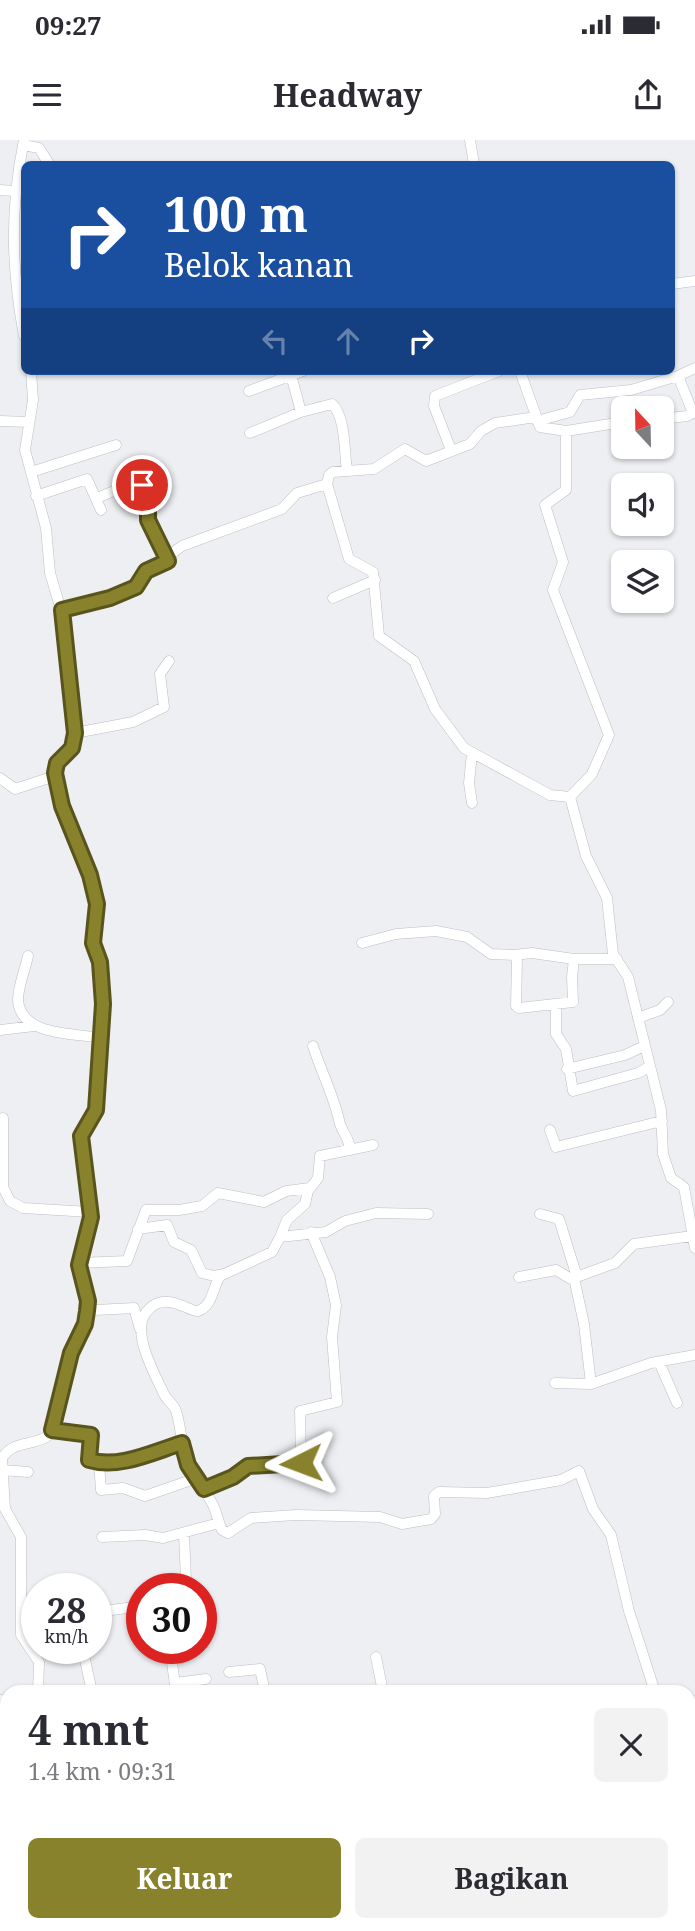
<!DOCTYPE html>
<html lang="id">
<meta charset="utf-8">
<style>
body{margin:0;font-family:"Noto Serif",serif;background:#f2f2f3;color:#2b2b33;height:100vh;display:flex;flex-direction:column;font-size:26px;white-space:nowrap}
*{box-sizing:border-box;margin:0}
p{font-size:23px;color:#7c7c81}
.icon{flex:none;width:38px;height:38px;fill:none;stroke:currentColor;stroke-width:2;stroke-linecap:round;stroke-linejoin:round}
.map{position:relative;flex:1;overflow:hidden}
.side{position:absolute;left:0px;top:1545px;width:696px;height:247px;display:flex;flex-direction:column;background:#fff;border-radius:21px 21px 0 0;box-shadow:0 2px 5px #0004}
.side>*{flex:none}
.top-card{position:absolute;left:21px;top:21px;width:654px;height:214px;border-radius:10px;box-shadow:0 2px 5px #0004;background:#1a4fa0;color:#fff;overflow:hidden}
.needle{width:46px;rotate:338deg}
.tools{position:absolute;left:611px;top:256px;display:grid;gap:14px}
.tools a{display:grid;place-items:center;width:63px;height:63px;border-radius:10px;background:#fff;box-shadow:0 2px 5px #0004;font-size:35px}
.speed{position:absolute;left:21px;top:1433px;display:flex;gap:14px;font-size:35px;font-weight:700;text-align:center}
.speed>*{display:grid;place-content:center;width:91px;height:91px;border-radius:50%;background:#fff;box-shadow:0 2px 5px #0004;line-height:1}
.speed small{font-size:18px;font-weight:400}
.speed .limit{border:10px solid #d22;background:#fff;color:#111}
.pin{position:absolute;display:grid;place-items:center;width:60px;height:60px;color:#fff;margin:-30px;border:4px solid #fff;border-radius:50%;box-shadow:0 2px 7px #0007}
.me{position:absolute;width:77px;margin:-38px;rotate:267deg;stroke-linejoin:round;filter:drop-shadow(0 0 5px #0008)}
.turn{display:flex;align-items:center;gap:24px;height:147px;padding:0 28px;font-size:32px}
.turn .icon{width:91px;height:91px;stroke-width:2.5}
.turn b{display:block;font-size:49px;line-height:60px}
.lanes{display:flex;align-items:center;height:66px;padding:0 28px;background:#0003;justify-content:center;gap:35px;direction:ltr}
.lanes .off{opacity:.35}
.round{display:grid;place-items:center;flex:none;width:74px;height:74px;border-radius:10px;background:#f2f2f3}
.head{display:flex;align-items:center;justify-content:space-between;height:119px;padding:0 28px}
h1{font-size:42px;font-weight:700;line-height:52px}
.primary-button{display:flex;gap:14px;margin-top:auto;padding:14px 28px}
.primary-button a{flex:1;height:80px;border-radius:10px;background:#87822b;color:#fff;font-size:28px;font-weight:700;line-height:80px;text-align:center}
.primary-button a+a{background:#f2f2f3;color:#2b2b33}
.status{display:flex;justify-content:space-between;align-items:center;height:49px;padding:0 35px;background:#fff;direction:ltr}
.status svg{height:19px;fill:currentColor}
header{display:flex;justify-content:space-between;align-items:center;height:91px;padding:0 28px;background:#fff;font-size:32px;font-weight:700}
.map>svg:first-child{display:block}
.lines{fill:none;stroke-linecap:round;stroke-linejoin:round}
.minor-casing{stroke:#bcbec1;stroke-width:11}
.minor{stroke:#fff;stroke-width:10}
.route-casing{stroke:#58541c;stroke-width:18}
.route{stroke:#87822b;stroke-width:12}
</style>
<div class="status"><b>09:27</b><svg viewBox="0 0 49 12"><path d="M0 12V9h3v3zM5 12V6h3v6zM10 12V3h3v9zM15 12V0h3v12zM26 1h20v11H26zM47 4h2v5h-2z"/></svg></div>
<header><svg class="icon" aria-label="menu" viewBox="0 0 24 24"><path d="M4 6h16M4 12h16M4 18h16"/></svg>Headway<svg class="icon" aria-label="share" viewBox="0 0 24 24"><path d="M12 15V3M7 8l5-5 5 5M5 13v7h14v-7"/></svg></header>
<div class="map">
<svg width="695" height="1791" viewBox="0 0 695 1791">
<rect width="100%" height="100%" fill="#edeff2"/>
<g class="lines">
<defs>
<path id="minor" d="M24,0C10,68 11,127 24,196
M470,0L474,24
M23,5L39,8L49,24
M0,50L14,51
M672,144L695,141
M31,231L33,260L25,310L46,388L50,433L66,487L75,593L72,608L57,623L55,633L62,666L90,735L97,764L93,803L100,822L103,864L96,969L81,996L91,1077L79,1125L88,1161L87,1171L49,1295C34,1307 14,1299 2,1318L5,1369L21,1397V1495L39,1522L38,1552
M520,231L540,287L566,291V350L545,365L563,422L553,450L609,595L592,634L570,657
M291,235L301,272
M249,251L303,231
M536,277L495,283L481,291L470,304L426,321L405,309L374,329L333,332L329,335L327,344L349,419L373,432L379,496L414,521L435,569L464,608L550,655L570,657L586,716L607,758L613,814L628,837L661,970L663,1014L671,1038L684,1047L695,1108
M662,279L687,276L693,273L678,236L695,228
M0,281L29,282
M537,281L570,272L580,255L631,250L678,236
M566,291L623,282
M250,293L301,272L332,264C346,277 344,312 347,330
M451,310L434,266L435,256L499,231
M31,332L116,305
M36,356L87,339L101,370
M97,358L133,343H141L148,361V381L168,421
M333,458L375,440
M62,470L110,458L136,447L146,431L165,424L171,414L182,406L282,369L297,353L327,344
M75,593L133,582L164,567L160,534L169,521
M472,613L469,643L472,663
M0,638L15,649L55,636
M362,803L396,794L436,791L467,797L491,814L514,815L517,820L516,866L519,868L573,862L572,837L574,819H617
M514,815L532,813L574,819
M28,816C25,830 18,846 18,860C20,896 74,893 101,898
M556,866V894L566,909L573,951L638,933L649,927
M638,878L660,870L668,862
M0,890L34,886
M313,906C321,931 333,954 339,980C341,992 349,996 350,1010
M567,929L625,915L644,906
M3,978V1047L10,1061L23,1068L90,1072
M550,990L556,1007L662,981
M373,1005L320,1016L318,1038L308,1051L305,1064L287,1080L280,1097L326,1092L345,1081L376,1073L428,1074
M540,1074L559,1079L577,1137
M138,1089L167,1085L174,1102L191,1110L202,1133L214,1136L224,1134
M280,1097L272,1112L220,1136C213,1146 213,1166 198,1171C190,1173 163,1147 145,1174C132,1194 155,1235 164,1254C167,1261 174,1264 176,1271C181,1286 181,1303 186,1319C191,1335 205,1349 213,1365C217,1373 218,1382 222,1390L228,1393L251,1378L296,1375L380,1377L402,1384L431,1379L435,1374L434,1356L439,1352L487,1353L561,1340L579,1331L593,1369L611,1395L629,1471L655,1552
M79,1123L127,1121L146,1070H179L202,1066L218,1053L264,1062L286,1051L310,1048
M519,1137L556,1130L571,1139L615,1123L634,1104L692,1096
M574,1138L584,1184L591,1244
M95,1170L134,1168L140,1189
M659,1222L677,1263
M555,1243L591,1244L651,1223L695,1215
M52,1290L91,1295L89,1320C119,1329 153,1312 182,1303
M99,1323L101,1350L123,1348L145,1356L197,1338
M3,1330L28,1332
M204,1349L233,1337L248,1326L301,1323L300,1271L337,1262L332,1197L336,1165L330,1137L311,1092
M102,1397L145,1395L163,1398L219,1383
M56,1449L57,1447
M162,1449L167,1444L186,1440L184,1394
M22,1471L37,1470
M96,1472L142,1466
M77,1508L85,1520L92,1552
M170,1508L176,1552
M376,1517L383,1552
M229,1532L260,1529L265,1552
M175,1543L206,1539
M0,1560L7,1561
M690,1640L695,1641
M690,1680L694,1717L692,1791
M110,1785L113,1791
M314,1785V1791
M377,1785V1791
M462,1791L463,1785"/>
</defs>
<!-- minor casing -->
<use href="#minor" class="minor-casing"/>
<!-- minor -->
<use href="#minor" class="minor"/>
</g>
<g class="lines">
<defs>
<path id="route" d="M142,345L148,364V380L168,421L146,431L136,447L110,458L62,470L75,593L72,608L57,623L55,633L62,666L90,735L97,764L93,803L100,822L103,864L96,970L81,996L91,1077L79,1125L88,1161L87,1171L85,1184L71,1213L52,1290L91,1295L89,1320C119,1329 153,1312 182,1303L188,1325L204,1349L233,1337L248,1326L301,1323"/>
</defs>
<!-- route casing -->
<use href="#route" class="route-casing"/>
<!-- route -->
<use href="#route" class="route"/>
</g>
</svg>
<div class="tools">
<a><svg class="needle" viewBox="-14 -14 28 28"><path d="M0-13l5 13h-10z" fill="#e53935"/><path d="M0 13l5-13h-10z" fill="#7c7c81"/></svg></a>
<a><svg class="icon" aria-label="sound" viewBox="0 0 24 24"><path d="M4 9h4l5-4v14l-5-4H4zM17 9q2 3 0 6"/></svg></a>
<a><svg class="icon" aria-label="layers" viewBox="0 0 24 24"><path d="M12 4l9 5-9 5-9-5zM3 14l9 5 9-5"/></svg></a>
</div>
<div class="speed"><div>28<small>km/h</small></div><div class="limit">30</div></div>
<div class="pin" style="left:142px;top:345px;background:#d93025"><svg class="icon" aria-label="arrive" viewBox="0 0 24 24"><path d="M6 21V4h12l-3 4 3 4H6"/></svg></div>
<svg class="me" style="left:301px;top:1323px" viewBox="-20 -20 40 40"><path d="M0-17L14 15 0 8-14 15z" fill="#87822b" stroke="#fff" stroke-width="4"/></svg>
<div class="top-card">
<div class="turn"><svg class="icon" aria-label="right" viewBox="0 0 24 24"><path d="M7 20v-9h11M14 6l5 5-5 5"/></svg><div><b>100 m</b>Belok kanan</div></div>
<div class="lanes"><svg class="icon off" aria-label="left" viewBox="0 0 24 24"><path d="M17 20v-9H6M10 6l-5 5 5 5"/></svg><svg class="icon off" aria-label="ahead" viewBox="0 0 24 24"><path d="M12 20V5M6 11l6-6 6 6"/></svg><svg class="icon" aria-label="right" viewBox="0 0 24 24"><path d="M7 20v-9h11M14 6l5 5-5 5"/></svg></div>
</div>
<section class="side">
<div class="head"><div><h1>4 mnt</h1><p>1.4 km · 09:31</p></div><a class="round"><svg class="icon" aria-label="close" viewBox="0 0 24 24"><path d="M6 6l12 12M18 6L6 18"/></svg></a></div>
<div class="primary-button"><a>Keluar</a><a>Bagikan</a></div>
</section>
</div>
